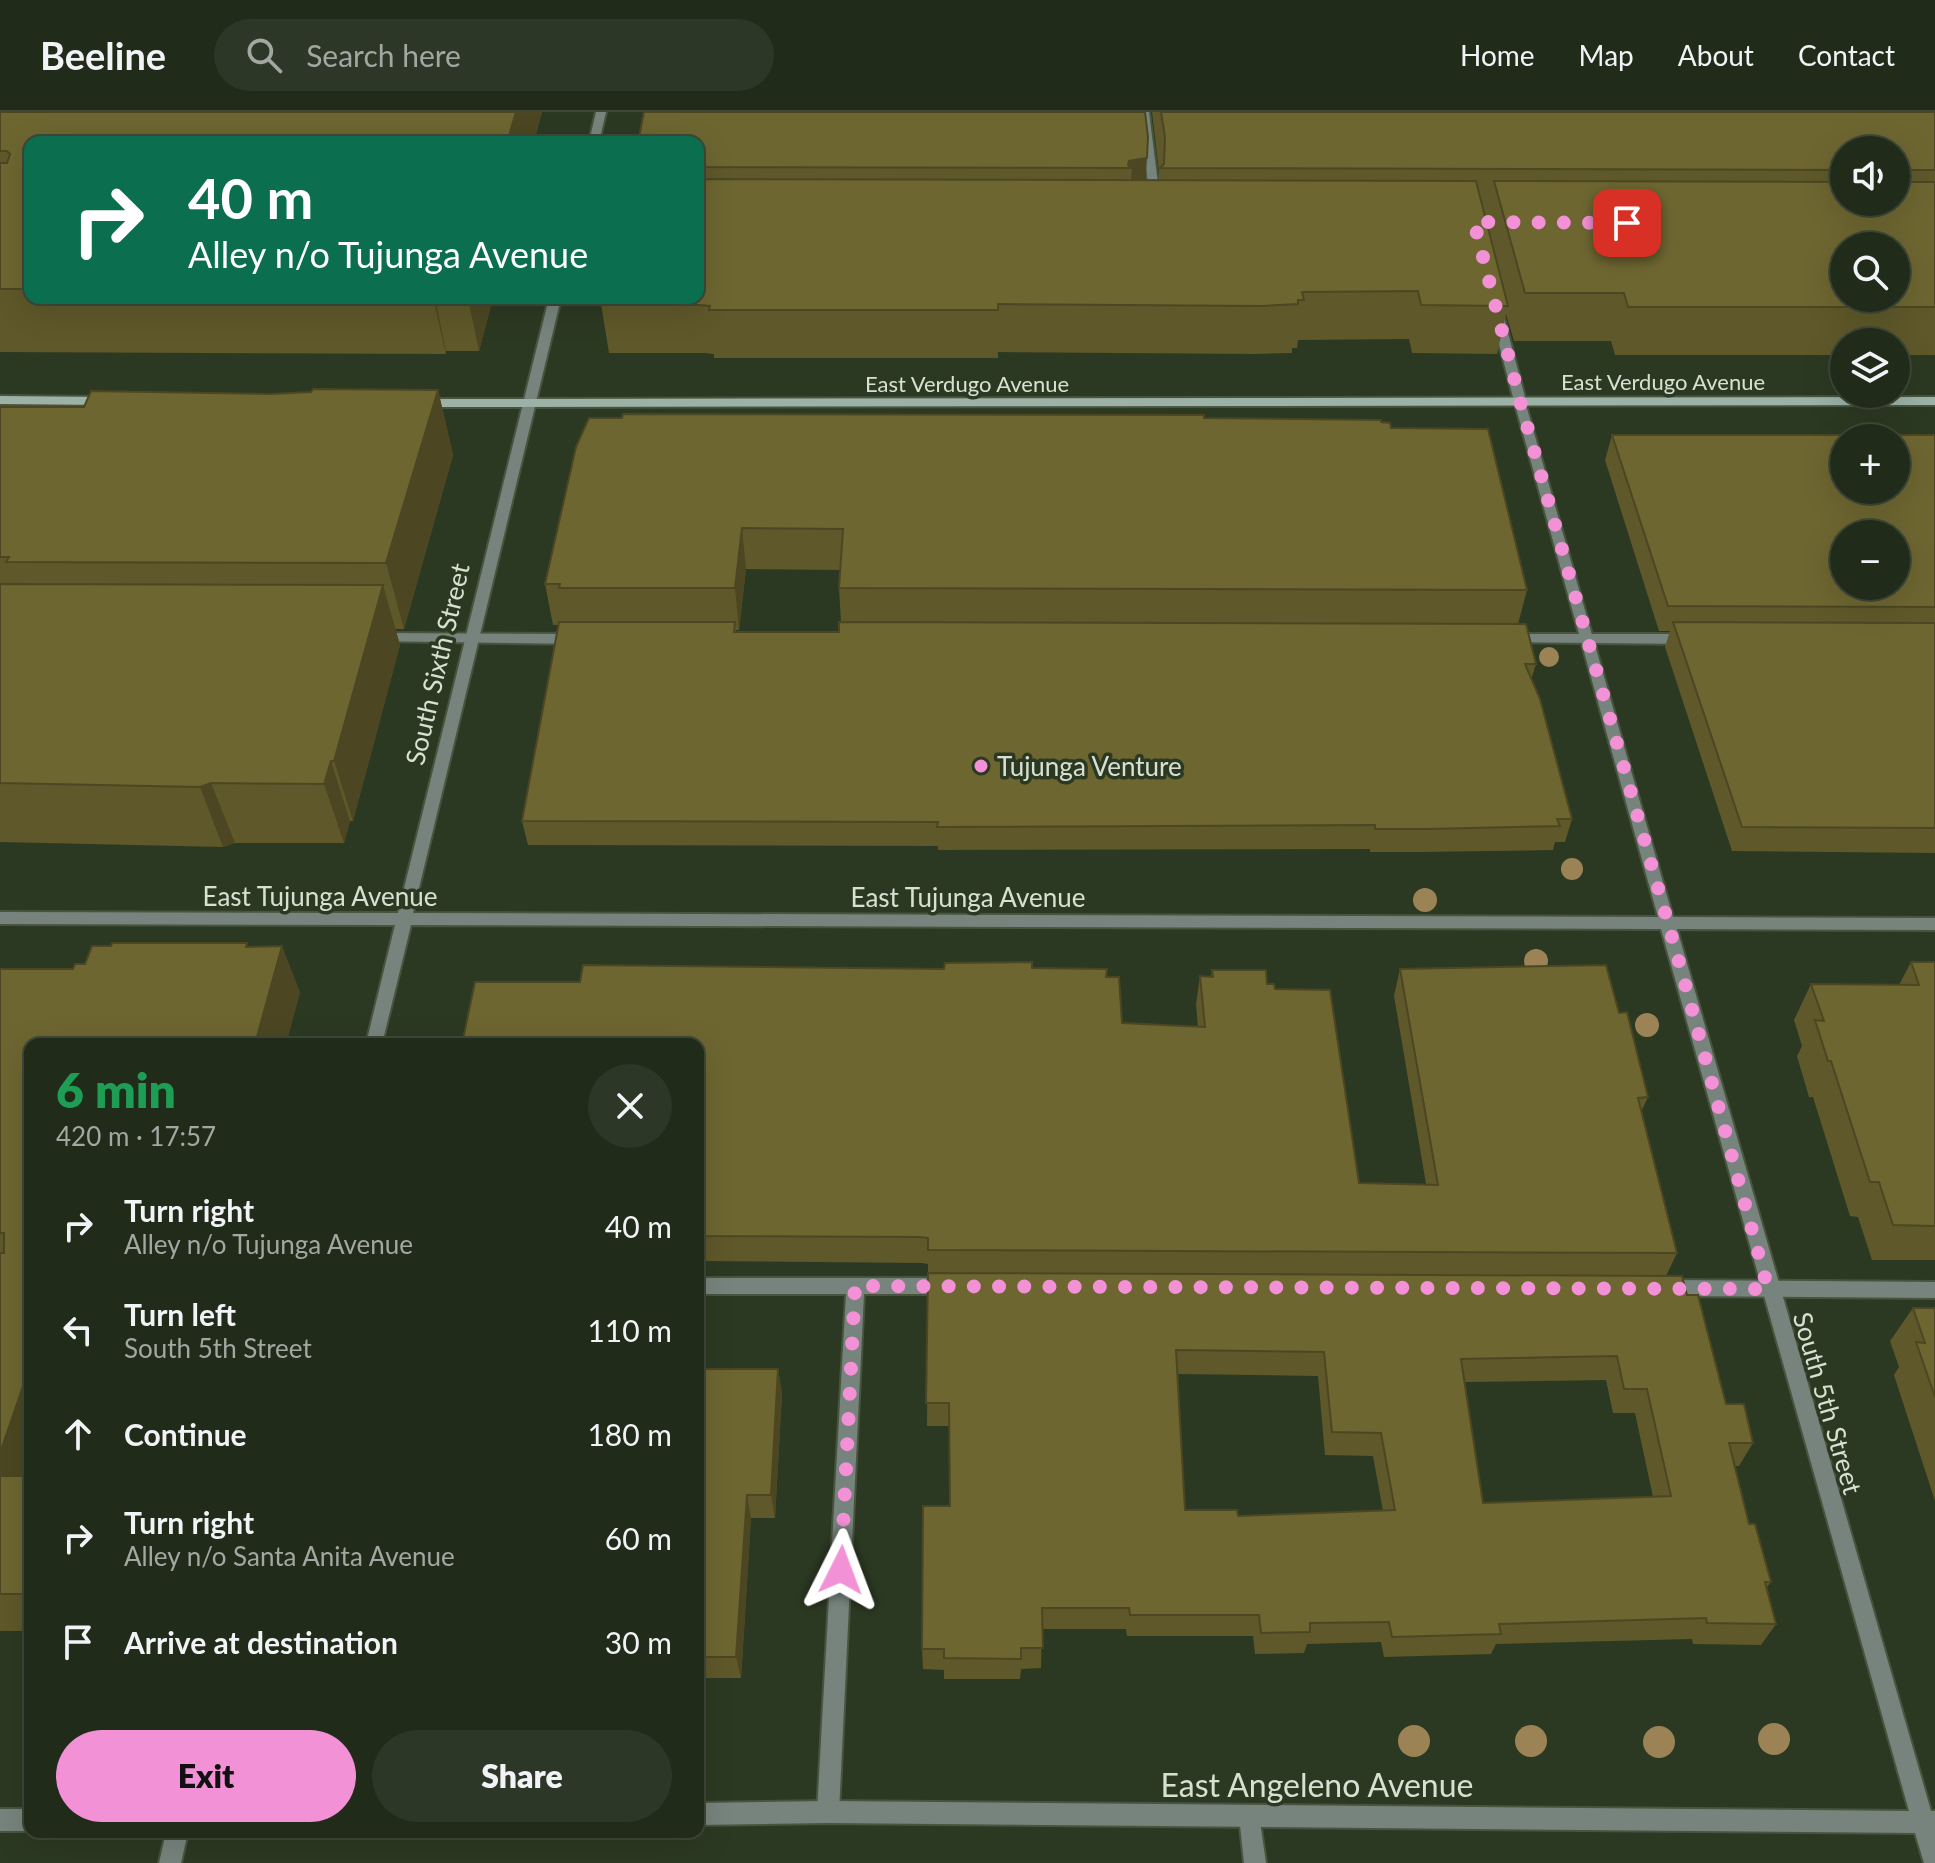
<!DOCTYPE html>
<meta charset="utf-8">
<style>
body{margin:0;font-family:Lato,sans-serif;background:#2d3727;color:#f1f3f6;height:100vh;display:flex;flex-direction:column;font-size:30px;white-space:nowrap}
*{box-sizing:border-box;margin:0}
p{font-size:26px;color:#a2a7a2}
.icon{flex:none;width:44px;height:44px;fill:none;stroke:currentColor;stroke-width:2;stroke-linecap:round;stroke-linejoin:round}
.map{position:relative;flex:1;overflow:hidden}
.drawer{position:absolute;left:24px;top:926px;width:680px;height:800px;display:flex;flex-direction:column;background:#212b1a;border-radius:16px;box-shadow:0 8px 32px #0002,0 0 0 2px #3e4739}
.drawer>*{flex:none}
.hud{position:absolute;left:24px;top:24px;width:680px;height:168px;border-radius:16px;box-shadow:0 8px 32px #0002,0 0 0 2px #3e4739;background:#0b6e4f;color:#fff;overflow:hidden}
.tools{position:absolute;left:1830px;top:24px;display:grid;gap:16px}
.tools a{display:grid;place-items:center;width:80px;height:80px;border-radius:50%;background:#212b1a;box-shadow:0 8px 32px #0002,0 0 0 2px #3e4739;font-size:40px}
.pin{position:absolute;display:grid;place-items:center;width:68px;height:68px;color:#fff;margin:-34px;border-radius:16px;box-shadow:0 4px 12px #0006}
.me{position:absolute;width:88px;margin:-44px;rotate:3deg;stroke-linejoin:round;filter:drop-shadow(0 0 6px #0008)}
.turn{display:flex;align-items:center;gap:28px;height:168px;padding:0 32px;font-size:36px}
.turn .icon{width:104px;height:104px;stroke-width:2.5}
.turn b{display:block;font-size:56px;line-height:68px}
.round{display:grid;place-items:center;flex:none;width:84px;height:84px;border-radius:42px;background:#2d3727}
.headline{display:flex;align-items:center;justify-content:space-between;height:136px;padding:0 32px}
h1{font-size:48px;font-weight:800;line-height:60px;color:#1e9e55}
.cta{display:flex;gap:16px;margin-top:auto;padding:16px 32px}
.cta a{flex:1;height:92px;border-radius:48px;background:#f391d6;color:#111;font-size:32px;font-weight:800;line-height:92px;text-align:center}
.cta a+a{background:#2d3727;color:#f1f3f6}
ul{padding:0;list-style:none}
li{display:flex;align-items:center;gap:24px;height:104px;padding:0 32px}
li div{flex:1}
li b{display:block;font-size:30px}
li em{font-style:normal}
header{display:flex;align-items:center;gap:48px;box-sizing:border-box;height:112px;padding:0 40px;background:#212b1a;border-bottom:2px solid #3e4739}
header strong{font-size:38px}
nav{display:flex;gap:44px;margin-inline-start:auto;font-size:28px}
.search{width:560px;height:72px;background:#2d3727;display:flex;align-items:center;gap:20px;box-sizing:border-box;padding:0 28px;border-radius:44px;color:#a2a7a2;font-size:30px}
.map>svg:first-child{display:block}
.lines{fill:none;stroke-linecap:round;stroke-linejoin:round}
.lane-casing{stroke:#48543e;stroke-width:4}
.street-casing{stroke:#48543e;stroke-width:4}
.secondary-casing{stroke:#48543e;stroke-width:4}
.lane{fill:#77847d;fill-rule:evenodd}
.street{fill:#77847d;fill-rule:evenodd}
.secondary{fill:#9cb2a6;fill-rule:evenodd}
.tree{fill:#9b8355}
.wall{fill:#5e582a;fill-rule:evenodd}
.shaded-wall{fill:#4c4722}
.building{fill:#6d6631;stroke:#4c4722;stroke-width:2;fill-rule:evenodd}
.route{stroke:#f391d6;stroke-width:14;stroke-dasharray:0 25.2}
.poi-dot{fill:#f391d6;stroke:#2c3922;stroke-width:3}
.labels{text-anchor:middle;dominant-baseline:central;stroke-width:7;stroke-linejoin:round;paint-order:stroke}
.far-street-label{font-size:22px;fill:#d8e0d2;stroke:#2c3922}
.street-label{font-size:26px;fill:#d8e0d2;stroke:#2c3922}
.poi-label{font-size:26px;fill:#d8e0d2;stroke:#2c3922;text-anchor:start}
.near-street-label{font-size:32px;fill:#d8e0d2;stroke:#2c3922}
</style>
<header>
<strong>Beeline</strong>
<div class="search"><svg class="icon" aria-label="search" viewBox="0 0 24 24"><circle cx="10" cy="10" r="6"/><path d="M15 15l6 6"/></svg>Search here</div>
<nav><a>Home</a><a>Map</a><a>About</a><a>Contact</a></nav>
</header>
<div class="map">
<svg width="1935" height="1751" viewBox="0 0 1935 1751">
<rect width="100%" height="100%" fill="#2c3922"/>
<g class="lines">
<defs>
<path id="lane" d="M1139,0H1149L1158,72L1157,90L1152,93L1147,90L1148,72Z
M1497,199L1503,202L1526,289L1524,292H1516L1514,289L1491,202Z
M377,521L577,522L584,527L577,532L372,529L370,526Z
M1509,522H1689L1696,527L1689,532L1504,530L1502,527Z
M698,1166H949L955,1169L958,1174L955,1179L949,1182H864L839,1700L836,1708L828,1711L820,1708L817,1700L846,1182H698Z
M1665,1168L1935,1170V1186L1665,1184L1659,1181L1656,1176L1659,1171Z
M1250,1693L1258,1696L1266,1751H1244L1239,1704L1242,1696Z"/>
<path id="street" d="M596,0H606L599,30H589Z
M549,186H561L413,801L1658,805L1514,289L1516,286H1524L1673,805L1935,806V818L1677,817L1931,1699H1935V1751H1924L1915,1721L828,1711L698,1713V1691L828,1689L1909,1699L1661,817L411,813L382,932H366L395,813L0,812V800L398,801Z
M0,1697H30V1719H0Z
M166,1720H188L181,1751H159Z"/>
<path id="secondary" d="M0,284L105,285L111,289L105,293L0,292Z
M1935,285V293L421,295L415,291L421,287Z"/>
</defs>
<!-- lane casing -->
<use href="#lane" class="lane-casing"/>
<!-- street casing -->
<use href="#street" class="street-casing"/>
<!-- secondary casing -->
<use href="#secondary" class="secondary-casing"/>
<!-- lane -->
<use href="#lane" class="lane"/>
<!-- street -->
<use href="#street" class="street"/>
<!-- secondary -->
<use href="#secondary" class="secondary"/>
</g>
<!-- trees -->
<g class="tree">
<circle cx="1549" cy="545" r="10"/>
<circle cx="1572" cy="757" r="11"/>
<circle cx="1425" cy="788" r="12"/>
<circle cx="1536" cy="849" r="12"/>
<circle cx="1647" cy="913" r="12"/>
<circle cx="1774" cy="1627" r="16"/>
<circle cx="1414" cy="1629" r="16"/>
<circle cx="1531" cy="1629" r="16"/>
<circle cx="1659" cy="1630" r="16"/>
</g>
<!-- wall -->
<path class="wall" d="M0,0H542L534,30H30V186H493L479,239H446V242L0,240Z
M1145,0L1146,68H1159V59L1152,0H1935V243H1896V230H1844V243H1615L1611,229H1514L1506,202L1497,242L1412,241L1409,227L1298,228L1297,236H1292V241L1255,242L998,240V246H714V242L704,241H609L601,192L698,186V30ZM1844,38H1896V90H1844Z
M438,278L453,343L404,517H395L400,533L353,709H350L344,731H235L223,735L0,730V295H84L271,282Z
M1204,306L1381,310L1391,316L1527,478L1518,512L1536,552L1531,568L1572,707L1565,730H1555L1553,738L1420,740H1370V737L938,738V734L528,733L522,709L559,513H553L545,472L576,335ZM746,457L841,458L839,476L841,510L839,520H736V518H739Z
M1612,323H1935V741L1732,739L1665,535L1670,519H1659L1605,348Z
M249,835L300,880L286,932H30V1519H0V857H73L85,852Z
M1911,850H1935V1148H1872L1858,1105L1850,1104L1813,985H1809L1797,944L1802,934L1794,908L1811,872L1899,873Z
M1032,856L1106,865L1122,911L1198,915L1196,892L1200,864L1211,865L1212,858L1267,872L1275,877L1359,1071L1426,1072L1394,884L1400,857L1619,901L1648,985L1641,1000L1677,1141L1666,1164L1687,1183L1726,1292L1753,1331L1739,1354H1735L1749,1412L1771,1470L1767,1475L1776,1512L1761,1533L1693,1532L1692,1527L1496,1532L1491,1542L1384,1545L1381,1530L1307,1532L1304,1541L1255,1542L1253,1524H1127L1126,1517H1042L1041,1556L1021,1557L1020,1567H944V1558L923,1557L922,1537L950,1394V1314H927L928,1152L922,1151L698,1149V932L580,870L944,857ZM1178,1262L1318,1264L1325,1343L1373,1344L1383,1399L1238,1404L1185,1398ZM1606,1268L1613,1301H1635L1653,1385L1483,1391L1465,1270Z
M1913,1196H1935V1389L1894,1263L1899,1255L1890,1229Z
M698,1257H778L782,1282L775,1406H751L741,1566H698Z"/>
<!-- shaded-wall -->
<path class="shaded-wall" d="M516,0H542L534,30H507Z
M1147,46L1144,93L1129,96L1132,56H1128L1129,49Z
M433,186H435L446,239V242Z
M468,186H493L479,239Z
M438,278L453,343L404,517L386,451Z
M742,416L746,457L739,518L735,476Z
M383,473L400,533L353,709L334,649Z
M331,649L350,709L344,731L324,672Z
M211,671L235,731L223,735L200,675Z
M282,834L300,880L286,932H255Z
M29,1257L30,1259V1382L0,1374V1341Z
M778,1257L782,1282L775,1406L771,1383Z
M747,1383L751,1406L741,1566L736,1545Z"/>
<!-- building -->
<path class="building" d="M0,0H516L507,30H30V177H0V51H7L10,42L7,39H0Z
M644,0H1145L1148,25L1147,46L1129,49L1128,53L1132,56L698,55V30H638Z
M1161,0H1935V58H1896V38H1844V58L1160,56L1164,52L1165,25Z
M698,67L1476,69L1508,194L1421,193L1418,179L1302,180L1304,188H1298V192L1261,194L998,192V198H709L710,194L699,193L601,192L603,186H698Z
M1494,69L1844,70V90H1896V70H1935V195H1628L1624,181H1525ZM1844,134H1896V186H1844Z
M313,277L438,278L386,451L6,450L9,445H0V295H84L91,279L271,282L311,280Z
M623,302L1204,303V306L1381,308V310L1390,311L1391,316L1488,317L1527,478L839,476L843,417L742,416L735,476H559L560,472H545L576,335L589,306H622Z
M1612,323H1935V495L1668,494ZM1844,326H1896V378H1844ZM1844,422H1896V474H1844Z
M1,472L383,473L334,649H331L324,672L211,671L200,675L0,671V474Z
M559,510H735L734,520H839V510L1526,512L1536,552H1525L1540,587L1572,707H1557L1560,714L1426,717H1375V713L937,715L938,710L522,709Z
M1673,510L1935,511V716L1742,715Z
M112,831H247L246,835L282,834L255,932H30V1257H29L0,1341V1141H4V1121H0V857H73L75,852H85L92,834H111Z
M1032,850V856L1107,857L1106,865H1119L1122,911L1205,915L1200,864L1213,865L1212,858H1266L1267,872H1274L1275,877L1330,878L1359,1071L1438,1073L1400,857L1606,853L1619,901L1627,900L1648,985L1638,986L1677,1141L928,1138V1126L921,1125L698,1124V932H462L475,870H580L583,853L944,857L945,851Z
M1911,850H1935V1114L1893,1113L1879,1070H1870L1831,949H1828L1815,908L1824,909L1811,872L1919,873Z
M928,1161L1682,1164L1687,1183H1698L1726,1292H1744L1753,1331H1729L1749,1412H1755L1771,1470H1765L1776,1512L1707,1511L1706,1506L1499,1512L1501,1522L1392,1525L1389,1510L1310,1511V1520L1261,1521L1259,1503H1130L1129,1496H1042L1043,1536H1021V1547L944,1546V1537H922L923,1394H950L949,1291H926ZM1176,1238L1324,1240L1332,1320L1381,1321L1395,1398L1238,1404L1237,1398H1185ZM1617,1244L1624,1277H1647L1671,1384L1483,1391L1461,1247Z
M1913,1196H1935V1285L1916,1230L1925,1231Z
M698,1257H778L771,1383H747L736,1545H698Z
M0,1364H30V1482H0Z"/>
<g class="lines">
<!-- route -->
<path class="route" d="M841,1458L855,1174L1768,1177L1681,857L1520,289L1474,110L1627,111"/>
</g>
<!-- markers -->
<circle class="poi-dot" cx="981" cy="654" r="8"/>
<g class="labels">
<!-- far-street labels -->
<g class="far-street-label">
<text x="1663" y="269">East Verdugo Avenue</text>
<text x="967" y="271">East Verdugo Avenue</text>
</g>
<!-- street labels -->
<g class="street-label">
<text transform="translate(437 552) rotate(-77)">South Sixth Street</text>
<text x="320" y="784">East Tujunga Avenue</text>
<text x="968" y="785">East Tujunga Avenue</text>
<text transform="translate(1828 1291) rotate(74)">South 5th Street</text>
</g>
<!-- poi labels -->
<g class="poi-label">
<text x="997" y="654">Tujunga Venture</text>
</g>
<!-- near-street labels -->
<g class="near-street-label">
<text x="1317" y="1672">East Angeleno Avenue</text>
</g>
</g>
</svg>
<div class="tools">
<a><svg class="icon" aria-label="sound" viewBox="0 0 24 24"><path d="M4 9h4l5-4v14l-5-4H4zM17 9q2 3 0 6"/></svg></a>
<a><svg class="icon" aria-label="search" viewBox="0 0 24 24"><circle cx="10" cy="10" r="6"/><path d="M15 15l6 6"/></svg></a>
<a><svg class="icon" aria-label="layers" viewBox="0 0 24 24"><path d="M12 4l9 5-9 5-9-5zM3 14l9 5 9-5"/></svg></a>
<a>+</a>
<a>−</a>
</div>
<div class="pin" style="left:1627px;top:111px;background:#d93025"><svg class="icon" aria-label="arrive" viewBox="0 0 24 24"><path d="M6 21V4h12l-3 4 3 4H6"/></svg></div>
<svg class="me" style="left:841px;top:1458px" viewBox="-20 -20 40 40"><path d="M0-17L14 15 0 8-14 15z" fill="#f391d6" stroke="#fff" stroke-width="4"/></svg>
<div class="hud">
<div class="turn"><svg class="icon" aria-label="right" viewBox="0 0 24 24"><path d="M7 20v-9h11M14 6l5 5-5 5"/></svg><div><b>40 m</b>Alley n/o Tujunga Avenue</div></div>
</div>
<section class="drawer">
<div class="headline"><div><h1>6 min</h1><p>420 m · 17:57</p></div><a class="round"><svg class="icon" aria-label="close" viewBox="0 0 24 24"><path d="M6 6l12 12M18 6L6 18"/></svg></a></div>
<ul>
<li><svg class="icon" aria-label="right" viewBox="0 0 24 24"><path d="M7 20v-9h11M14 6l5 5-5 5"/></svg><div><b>Turn right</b><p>Alley n/o Tujunga Avenue</p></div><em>40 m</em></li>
<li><svg class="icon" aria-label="left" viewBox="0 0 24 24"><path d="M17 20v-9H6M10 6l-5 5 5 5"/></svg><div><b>Turn left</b><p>South 5th Street</p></div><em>110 m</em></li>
<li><svg class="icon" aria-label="ahead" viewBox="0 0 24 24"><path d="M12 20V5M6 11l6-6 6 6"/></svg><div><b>Continue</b></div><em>180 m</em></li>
<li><svg class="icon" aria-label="right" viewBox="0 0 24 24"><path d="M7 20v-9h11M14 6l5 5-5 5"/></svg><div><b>Turn right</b><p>Alley n/o Santa Anita Avenue</p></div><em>60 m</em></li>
<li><svg class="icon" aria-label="arrive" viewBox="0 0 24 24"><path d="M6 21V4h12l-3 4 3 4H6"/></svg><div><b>Arrive at destination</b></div><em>30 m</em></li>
</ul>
<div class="cta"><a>Exit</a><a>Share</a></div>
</section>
</div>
